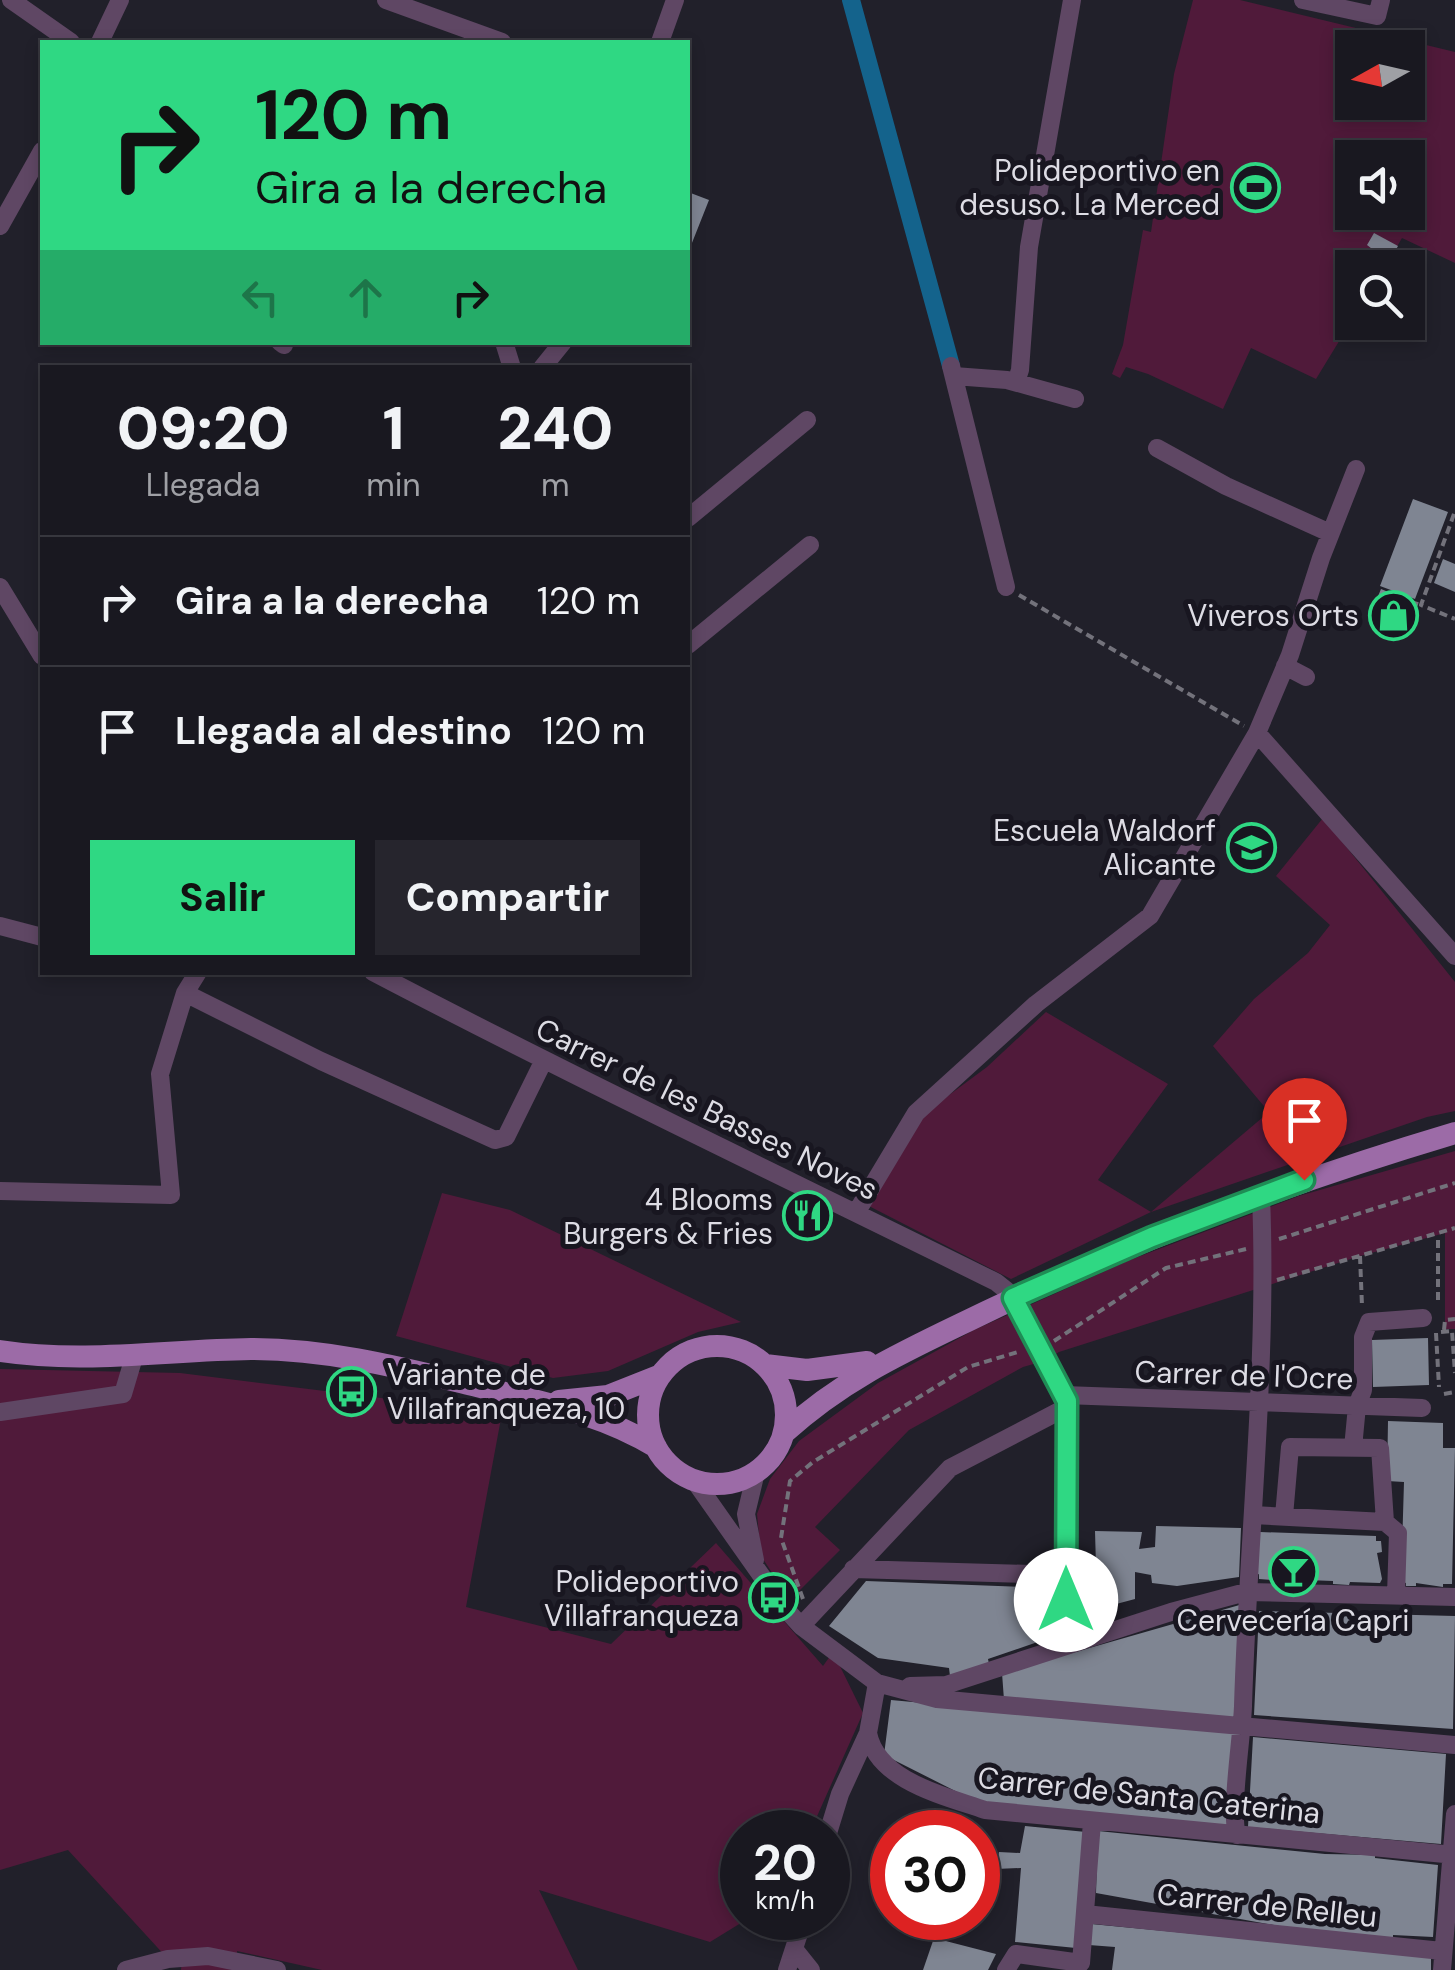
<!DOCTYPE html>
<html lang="es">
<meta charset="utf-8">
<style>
body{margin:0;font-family:"DM Sans",sans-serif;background:#26252d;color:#f1f3f6;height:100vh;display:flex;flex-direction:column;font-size:38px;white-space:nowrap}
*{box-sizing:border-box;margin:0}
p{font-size:32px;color:#9fa0a5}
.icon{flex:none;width:55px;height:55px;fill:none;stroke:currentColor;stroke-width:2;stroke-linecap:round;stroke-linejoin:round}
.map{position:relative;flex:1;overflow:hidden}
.details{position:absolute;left:40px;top:365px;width:650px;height:610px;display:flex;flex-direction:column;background:#191820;border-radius:0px;box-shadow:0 5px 15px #0003,0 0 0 2px #37373e}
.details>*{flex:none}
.top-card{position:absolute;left:40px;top:40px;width:650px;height:305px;border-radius:0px;box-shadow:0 5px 15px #0003,0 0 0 2px #37373e;background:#2fd883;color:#111;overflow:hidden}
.needle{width:65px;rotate:262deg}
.buttons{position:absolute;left:1335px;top:30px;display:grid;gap:20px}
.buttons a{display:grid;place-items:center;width:90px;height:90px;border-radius:0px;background:#191820;box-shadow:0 5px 15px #0003,0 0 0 2px #37373e;font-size:50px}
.speed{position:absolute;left:720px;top:1810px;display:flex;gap:20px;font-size:50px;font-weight:700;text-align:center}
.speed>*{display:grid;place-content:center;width:130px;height:130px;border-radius:50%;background:#191820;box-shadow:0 5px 15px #0003,0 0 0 2px #37373e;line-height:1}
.speed small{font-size:25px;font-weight:400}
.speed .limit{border:15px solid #d22;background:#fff;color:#111}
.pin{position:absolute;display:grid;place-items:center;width:85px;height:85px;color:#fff;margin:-102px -42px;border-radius:50% 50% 50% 0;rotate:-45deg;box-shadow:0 0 10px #0007}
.pin .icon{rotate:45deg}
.me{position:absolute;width:110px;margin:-55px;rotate:0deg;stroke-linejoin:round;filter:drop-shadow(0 0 8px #0008)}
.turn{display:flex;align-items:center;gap:35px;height:210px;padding:0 50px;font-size:45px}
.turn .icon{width:130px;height:130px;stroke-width:2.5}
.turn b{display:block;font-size:70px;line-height:85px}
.lanes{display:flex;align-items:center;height:95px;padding:0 50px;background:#0003;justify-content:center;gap:50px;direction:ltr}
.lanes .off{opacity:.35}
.eta{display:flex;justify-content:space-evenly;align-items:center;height:170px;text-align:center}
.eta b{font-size:60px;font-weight:800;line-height:70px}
.button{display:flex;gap:20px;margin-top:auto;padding:20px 50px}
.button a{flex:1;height:115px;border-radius:0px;background:#2fd883;color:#111;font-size:40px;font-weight:800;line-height:115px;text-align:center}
.button a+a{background:#26252d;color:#f1f3f6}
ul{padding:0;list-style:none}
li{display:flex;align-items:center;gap:30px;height:130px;padding:0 50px;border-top:2px solid #37373e}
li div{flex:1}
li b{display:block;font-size:38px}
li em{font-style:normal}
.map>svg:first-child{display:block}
.green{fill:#501a3a;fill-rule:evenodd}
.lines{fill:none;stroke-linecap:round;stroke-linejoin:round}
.canal{stroke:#14638c;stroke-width:18}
.building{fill:#7f8592}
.path{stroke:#73727b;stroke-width:4;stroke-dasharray:8 5;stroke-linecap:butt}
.minor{stroke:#5f4764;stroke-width:18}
.major{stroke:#9c6ba7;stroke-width:22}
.route-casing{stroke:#1f8c55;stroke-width:25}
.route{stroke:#2fd883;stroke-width:18}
.labels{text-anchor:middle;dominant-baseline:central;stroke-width:10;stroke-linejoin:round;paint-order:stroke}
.poi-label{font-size:30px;fill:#dddce4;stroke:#181620;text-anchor:end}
.street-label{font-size:30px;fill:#dddce4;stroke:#181620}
</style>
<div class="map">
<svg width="1455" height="1970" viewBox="0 0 1455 1970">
<rect width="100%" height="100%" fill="#21202a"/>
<!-- green -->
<path class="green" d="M1193,0H1240L1455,52V263L1402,238L1385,267L1352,268V320L1316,379L1251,348L1223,409L1148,374L1126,367L1120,378L1112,374L1123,345L1143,230L1151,232L1174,74ZM1352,48H1408V102H1352ZM1352,158H1408V212H1352Z
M1323,818L1455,982V1111L1427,1117L1151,1212L1011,1279L865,1204L918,1118L987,1067L1046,1012L1168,1084L1098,1180L1151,1212L1269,1112L1213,1046L1254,999L1308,953L1330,925L1276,876Z
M1455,1151V1329H1445V1233L1360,1256L1059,1352L1044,1361L1023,1367L909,1430L815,1527L840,1550L790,1600L761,1556L757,1514L770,1479L799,1441L878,1383L974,1330L1130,1260L1299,1196Z
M442,1193L510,1210L741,1322L698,1332L608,1371L553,1378L396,1336Z
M0,1369L180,1373L502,1413L466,1607L611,1644L716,1543L823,1666L833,1652L863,1713L810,1832H742V1918H749L710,1942L539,1890L578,1970H322L237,1951V1970H181L182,1958L168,1959L68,1850L0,1870Z"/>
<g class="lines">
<!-- canal -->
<path class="canal" d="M851,0L951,366"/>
</g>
<!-- building -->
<path class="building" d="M688,192L709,200L688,253Z
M1374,233L1398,246L1389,262L1367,245Z
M1413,499L1448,512L1415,599L1380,586Z
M1443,559L1455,564V592L1434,583Z
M1381,589L1398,596L1392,613L1374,606Z
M1428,1338L1429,1385L1373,1387L1372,1340Z
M1388,1421L1443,1423V1448H1455L1452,1584H1443V1587L1416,1583V1586H1406V1583L1401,1582L1404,1482L1387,1481Z
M1156,1526L1241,1528L1239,1577L1177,1586L1152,1583L1151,1575L1135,1572V1599L1090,1611L1078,1593L1080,1567H1096L1095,1531L1142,1532L1139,1549L1155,1547Z
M1260,1532L1376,1536V1541H1381L1382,1552L1377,1553L1382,1579L1380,1583L1350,1582L1349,1585L1333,1584V1581L1307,1580V1583L1259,1579V1574L1256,1575Z
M866,1581L1055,1588L1052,1637L988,1659L989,1664L950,1676L949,1668L878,1658L829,1626Z
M1243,1604L1238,1720L1004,1700L1002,1673Z
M1259,1611L1455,1616L1453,1729L1254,1715Z
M891,1700L1240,1732L1235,1828L983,1805L884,1755Z
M1253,1737L1446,1754L1441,1844L1248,1827Z
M1025,1826L1086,1832L1076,1948L1015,1942L1021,1868L996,1869L999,1852L1020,1853Z
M1098,1831L1325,1854L1375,1855V1858L1438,1865L1433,1937L1393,1935V1938L1307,1931L1096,1893Z
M1091,1924L1426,1956L1431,1958V1970H1112L1115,1947L1089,1945Z
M934,1938L996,1954L988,1970H923Z"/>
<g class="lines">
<!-- path -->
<path class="path" d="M1454,514L1421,605L1455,619
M1019,595L1244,726
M1387,638L1400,599L1421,605
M1279,1239L1455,1183
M1360,1256L1362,1306
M1277,1280L1455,1228
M1438,1300V1235
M1444,1330L1445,1320L1455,1319
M1441,1332L1452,1331L1455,1373
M1436,1333L1439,1387
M1054,1341L1166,1268L1246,1249
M1444,1394L1455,1392
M803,1599L781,1538L790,1481L813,1462L968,1367L1021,1351"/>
<!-- minor -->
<path class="minor" d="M11,0L71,42
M386,0L502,42
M1303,0L1377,16L1381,0
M100,42L120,0
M660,42L675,0
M0,226L42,151
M280,342L284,345
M504,342L512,368
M951,366L1006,587
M542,368L563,342
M954,376L1007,380L1075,399
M1016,382L1020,370L1029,247L1072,0
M1157,448L1226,486L1330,533
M688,518L807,420
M0,587L42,656
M688,645L810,545
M1285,666L1306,677
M1257,733L1455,956
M0,926L42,937
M373,972C579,1080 788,1179 996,1282L1006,1290L1067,1401V1645
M185,993L321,1061L495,1140L506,1137L543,1062
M0,1191L171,1195L160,1074L185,993L198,972
M856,1213L916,1113L1036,1004L1150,916L1257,733L1290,655L1321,558L1356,469
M1064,1395L1422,1408
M0,1412L123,1394L134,1357
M1353,1448L1357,1406L1363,1390V1337L1369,1322L1423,1318
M694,1480L782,1605L801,1626L877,1683L937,1699L1455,1745
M1253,1515L1385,1522
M1284,1516L1290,1447L1380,1448L1385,1522L1398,1533L1396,1595
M755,1560L746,1514L756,1472
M853,1569L1066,1575
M801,1626L950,1468L1067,1407
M910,1686L946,1685L1171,1612L1246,1592L1455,1597
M868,1733C877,1781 945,1796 985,1810L1455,1855
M828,1833L840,1794L868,1733L877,1683
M1237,1835C1230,1811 1242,1736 1243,1706C1248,1536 1268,1366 1261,1196
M1085,1914L1442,1951
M795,1950L811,1970
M126,1970L168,1959L208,1956L277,1970
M787,1970L804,1918
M1006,1970L1016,1954L1081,1963L1092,1822
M1442,1970L1455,1814"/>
<!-- major -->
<path class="major" d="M648 1415a69 69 0 1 1 138 0a69 69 0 1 1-138 0Z
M0,1351C85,1364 167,1350 251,1349C329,1349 402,1368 477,1386C539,1402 601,1413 656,1447
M765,1365L807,1370L867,1362
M559,1401L608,1396L661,1375
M784,1433C846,1376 912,1348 986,1312C1137,1239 1294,1181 1455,1133"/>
</g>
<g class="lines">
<defs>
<path id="route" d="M1066,1600L1067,1401L1013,1298L1152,1237L1304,1180"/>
</defs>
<!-- route casing -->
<use href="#route" class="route-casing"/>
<!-- route -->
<use href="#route" class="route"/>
</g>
<!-- icons -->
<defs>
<symbol id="stadium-ring" viewBox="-11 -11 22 22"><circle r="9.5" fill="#181620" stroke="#2fd883" stroke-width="1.5"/><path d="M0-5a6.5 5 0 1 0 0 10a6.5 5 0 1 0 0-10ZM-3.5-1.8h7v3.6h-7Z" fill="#2fd883"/></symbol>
<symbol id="shop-ring" viewBox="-11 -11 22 22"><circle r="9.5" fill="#181620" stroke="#2fd883" stroke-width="1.5"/><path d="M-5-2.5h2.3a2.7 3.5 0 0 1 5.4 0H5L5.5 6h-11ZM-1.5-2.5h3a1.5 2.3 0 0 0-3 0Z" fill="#2fd883"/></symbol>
<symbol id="school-ring" viewBox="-11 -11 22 22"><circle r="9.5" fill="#181620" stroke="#2fd883" stroke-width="1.5"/><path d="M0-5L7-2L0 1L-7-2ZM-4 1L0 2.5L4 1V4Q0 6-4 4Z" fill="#2fd883"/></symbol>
<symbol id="restaurant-ring" viewBox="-11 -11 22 22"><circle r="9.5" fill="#181620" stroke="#2fd883" stroke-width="1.5"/><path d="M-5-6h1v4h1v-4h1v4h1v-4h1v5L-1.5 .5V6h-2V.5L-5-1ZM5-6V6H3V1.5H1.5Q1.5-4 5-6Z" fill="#2fd883"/></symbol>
<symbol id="bus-ring" viewBox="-11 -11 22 22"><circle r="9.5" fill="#181620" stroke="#2fd883" stroke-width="1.5"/><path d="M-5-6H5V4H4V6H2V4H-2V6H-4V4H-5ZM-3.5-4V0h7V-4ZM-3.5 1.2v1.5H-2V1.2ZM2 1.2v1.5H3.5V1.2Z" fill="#2fd883"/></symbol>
<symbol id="bar-ring" viewBox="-11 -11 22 22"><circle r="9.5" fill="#181620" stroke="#2fd883" stroke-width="1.5"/><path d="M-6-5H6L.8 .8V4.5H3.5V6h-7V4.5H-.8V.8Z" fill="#2fd883"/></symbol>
</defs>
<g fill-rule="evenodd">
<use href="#stadium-ring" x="1228" y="160" width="55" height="55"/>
<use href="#shop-ring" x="1366" y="588" width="55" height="55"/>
<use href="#school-ring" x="1224" y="820" width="55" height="55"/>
<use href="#restaurant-ring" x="780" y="1188" width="55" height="55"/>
<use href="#bus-ring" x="324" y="1364" width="55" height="55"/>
<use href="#bar-ring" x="1266" y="1544" width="55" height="55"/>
<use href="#bus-ring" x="746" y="1570" width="55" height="55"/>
</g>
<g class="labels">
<!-- poi labels -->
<g class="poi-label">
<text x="1220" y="170">Polideportivo en<tspan x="1220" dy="34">desuso. La Merced</tspan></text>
<text x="1359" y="615">Viveros Orts</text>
<text x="1216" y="830">Escuela Waldorf<tspan x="1216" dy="34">Alicante</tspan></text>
<text x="773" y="1199">4 Blooms<tspan x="773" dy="34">Burgers &amp; Fries</tspan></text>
<text x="387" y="1374" text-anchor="start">Variante de<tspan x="387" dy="34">Villafranqueza, 10</tspan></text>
<text x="739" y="1581">Polideportivo<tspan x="739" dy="34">Villafranqueza</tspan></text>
<text x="1293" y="1620" text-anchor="middle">Cervecería Capri</text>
</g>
<!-- street labels -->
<g class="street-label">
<text transform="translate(707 1109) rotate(26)">Carrer de les Basses Noves</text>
<text transform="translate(1244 1375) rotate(2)">Carrer de l'Ocre</text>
<text transform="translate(1149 1795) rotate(6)">Carrer de Santa Caterina</text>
<text transform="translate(1267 1905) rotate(6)">Carrer de Relleu</text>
</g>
</g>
</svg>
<div class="buttons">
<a><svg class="needle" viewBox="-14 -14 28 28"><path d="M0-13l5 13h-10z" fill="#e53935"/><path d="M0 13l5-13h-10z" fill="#9fa0a5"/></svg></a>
<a><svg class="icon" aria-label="sound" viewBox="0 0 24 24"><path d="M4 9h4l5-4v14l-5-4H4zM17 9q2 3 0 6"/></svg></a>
<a><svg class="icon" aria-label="search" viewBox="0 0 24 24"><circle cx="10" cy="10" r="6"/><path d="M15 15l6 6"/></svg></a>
</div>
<div class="speed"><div>20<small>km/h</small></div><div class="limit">30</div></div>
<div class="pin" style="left:1304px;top:1180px;background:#d93025"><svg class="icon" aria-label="arrive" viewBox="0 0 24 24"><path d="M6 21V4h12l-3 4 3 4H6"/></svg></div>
<svg class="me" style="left:1066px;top:1600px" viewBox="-20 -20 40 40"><circle r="19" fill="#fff"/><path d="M0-13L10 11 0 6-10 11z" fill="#2fd883"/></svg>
<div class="top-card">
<div class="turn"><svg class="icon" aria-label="right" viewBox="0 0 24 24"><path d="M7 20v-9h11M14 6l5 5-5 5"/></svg><div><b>120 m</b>Gira a la derecha</div></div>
<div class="lanes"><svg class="icon off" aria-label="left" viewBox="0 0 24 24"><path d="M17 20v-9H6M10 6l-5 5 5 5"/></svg><svg class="icon off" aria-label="ahead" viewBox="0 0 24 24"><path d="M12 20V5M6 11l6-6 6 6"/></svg><svg class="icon" aria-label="right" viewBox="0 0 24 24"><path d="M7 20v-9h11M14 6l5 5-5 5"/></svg></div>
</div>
<section class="details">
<div class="eta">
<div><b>09:20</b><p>Llegada</p></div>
<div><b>1</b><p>min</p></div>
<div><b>240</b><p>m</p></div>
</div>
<ul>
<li><svg class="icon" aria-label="right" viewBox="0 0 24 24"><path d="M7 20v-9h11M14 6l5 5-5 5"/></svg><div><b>Gira a la derecha</b></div><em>120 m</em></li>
<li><svg class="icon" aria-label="arrive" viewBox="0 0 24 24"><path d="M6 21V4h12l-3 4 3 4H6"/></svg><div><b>Llegada al destino</b></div><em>120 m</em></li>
</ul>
<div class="button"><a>Salir</a><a>Compartir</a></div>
</section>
</div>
